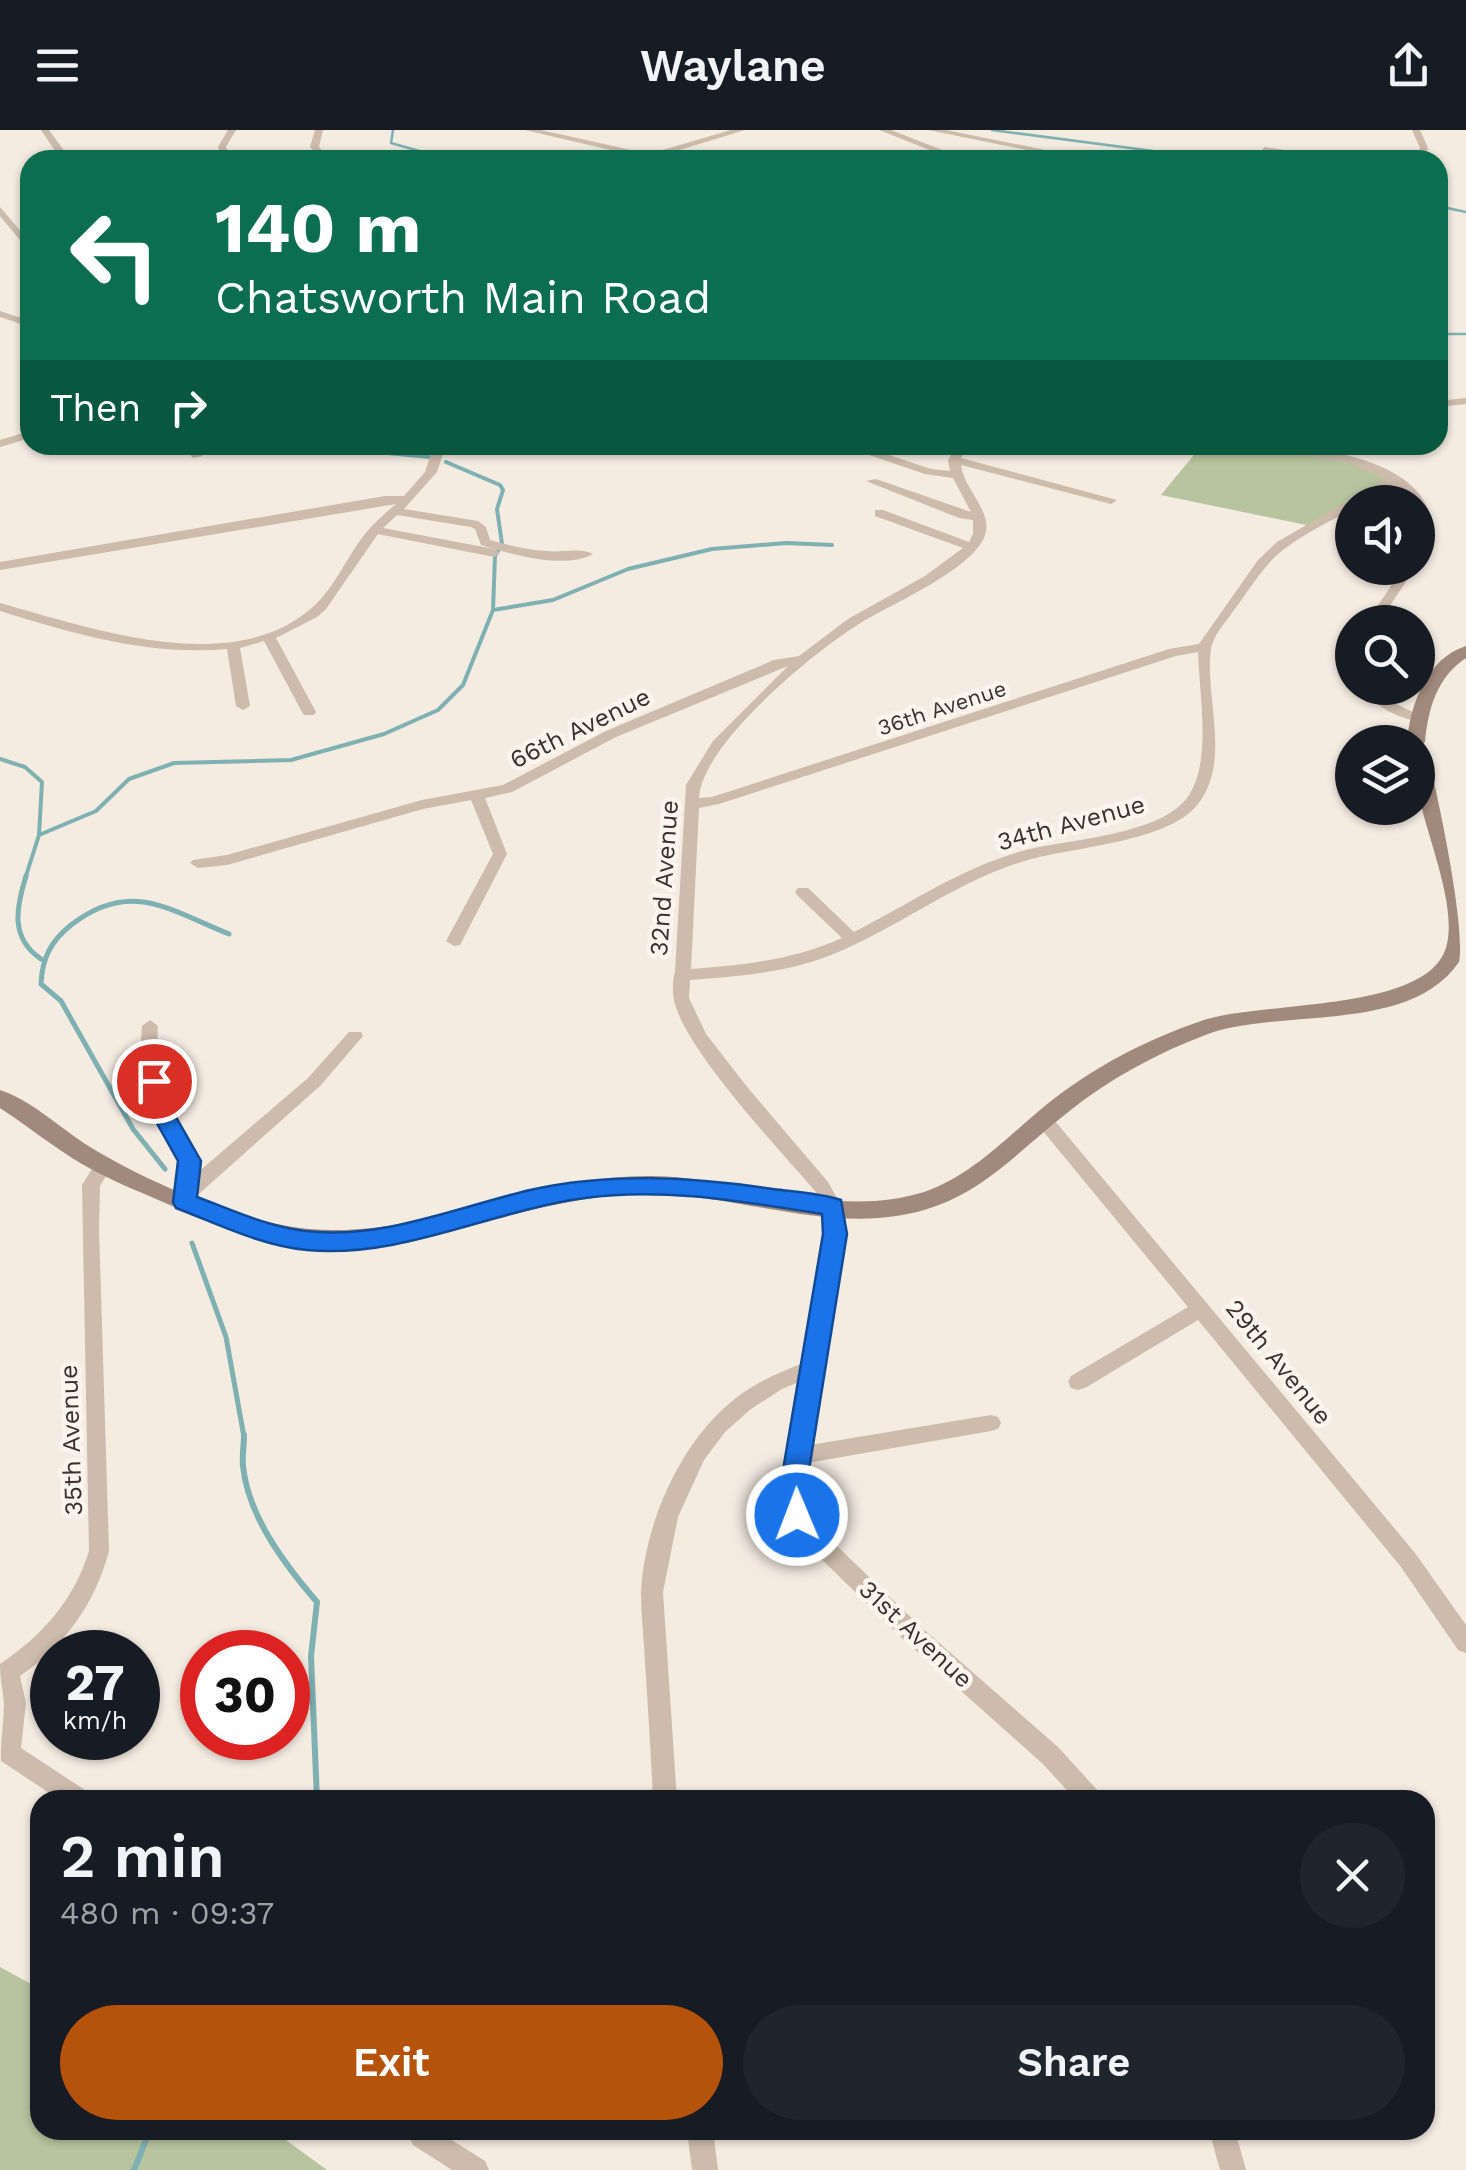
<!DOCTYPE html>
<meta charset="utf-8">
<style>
body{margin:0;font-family:"Work Sans",sans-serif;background:#20242c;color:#f1f3f6;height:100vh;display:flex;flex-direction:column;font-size:38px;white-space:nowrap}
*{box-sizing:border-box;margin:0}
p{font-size:32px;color:#9ea1a6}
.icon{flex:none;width:55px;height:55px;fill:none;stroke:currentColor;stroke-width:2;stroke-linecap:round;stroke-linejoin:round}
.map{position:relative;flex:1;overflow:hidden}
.panel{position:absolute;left:30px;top:1660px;width:1405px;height:350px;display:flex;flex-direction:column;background:#171b24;border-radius:30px;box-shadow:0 2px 8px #0004}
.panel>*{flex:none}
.top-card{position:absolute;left:20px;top:20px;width:1428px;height:305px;border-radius:30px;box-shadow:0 2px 8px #0004;background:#0b6e4f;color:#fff;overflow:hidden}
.tools{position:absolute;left:1335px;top:355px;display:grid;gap:20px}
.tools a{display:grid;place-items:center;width:100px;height:100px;border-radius:50%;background:#171b24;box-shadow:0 2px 8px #0004;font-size:50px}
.speed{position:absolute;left:30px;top:1500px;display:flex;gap:20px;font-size:50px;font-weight:700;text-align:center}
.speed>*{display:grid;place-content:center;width:130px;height:130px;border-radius:50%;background:#171b24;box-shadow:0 2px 8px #0004;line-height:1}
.speed small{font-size:25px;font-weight:400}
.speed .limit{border:15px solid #d22;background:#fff;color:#111}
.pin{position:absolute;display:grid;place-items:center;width:85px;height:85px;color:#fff;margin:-42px;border:5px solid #fff;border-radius:50%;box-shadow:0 2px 10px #0007}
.me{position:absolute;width:110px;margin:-55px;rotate:359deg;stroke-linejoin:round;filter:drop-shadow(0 0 8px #0008)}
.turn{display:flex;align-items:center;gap:35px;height:210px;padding:0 30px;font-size:45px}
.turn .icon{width:130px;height:130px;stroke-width:2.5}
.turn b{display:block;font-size:70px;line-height:85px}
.then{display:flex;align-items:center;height:95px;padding:0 30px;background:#0003;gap:20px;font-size:38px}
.round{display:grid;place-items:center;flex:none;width:105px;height:105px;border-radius:52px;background:#20242c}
.head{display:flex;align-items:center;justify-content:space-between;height:170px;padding:0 30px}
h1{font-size:60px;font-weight:600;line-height:75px}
.cta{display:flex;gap:20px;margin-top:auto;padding:20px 30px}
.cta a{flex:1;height:115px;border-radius:60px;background:#b45309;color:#fff;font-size:40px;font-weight:600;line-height:115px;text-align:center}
.cta a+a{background:#20242c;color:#f1f3f6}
header{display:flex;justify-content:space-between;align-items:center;height:130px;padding:0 30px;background:#171b24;font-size:45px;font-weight:600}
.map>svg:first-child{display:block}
.green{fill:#b8c4a0}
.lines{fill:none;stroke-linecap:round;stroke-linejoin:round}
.stream-far3{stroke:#7fb0b2;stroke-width:2.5}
.stream-far2{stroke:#7fb0b2;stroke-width:4}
.stream-far1{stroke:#7fb0b2;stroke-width:5}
.stream{stroke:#7fb0b2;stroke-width:6}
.street{fill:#cdbbac;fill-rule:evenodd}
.secondary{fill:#a18a7d;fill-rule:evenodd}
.route{fill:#1a73e8;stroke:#114b97;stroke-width:2.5}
.labels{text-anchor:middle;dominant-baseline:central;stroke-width:9;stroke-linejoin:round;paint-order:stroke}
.far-street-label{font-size:22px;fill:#3b302b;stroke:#fbf5ee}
.street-label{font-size:25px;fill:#3b302b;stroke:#fbf5ee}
</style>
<header><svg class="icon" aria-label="menu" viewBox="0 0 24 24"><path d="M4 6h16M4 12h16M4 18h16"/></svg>Waylane<svg class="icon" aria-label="share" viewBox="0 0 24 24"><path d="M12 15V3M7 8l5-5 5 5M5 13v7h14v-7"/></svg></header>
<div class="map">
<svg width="1466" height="2040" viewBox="0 0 1466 2040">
<rect width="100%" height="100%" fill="#f4ebe1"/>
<!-- green -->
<path class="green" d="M1202,315H1267L1335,325L1394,350L1311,396L1161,365Z
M0,1837L40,1859V2000H272L327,2040H0Z"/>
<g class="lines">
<!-- stream-far3 -->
<path class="stream-far3" d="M393,0L391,13L451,30
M992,0L1222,30
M1438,76L1466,82
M1438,204H1466
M362,315L396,324"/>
<!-- stream-far2 -->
<path class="stream-far2" d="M378,322L429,327
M493,480L553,470L628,439L712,419L786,413L832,415
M0,629L25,637L42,652L39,705L25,749
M39,705L96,681L129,649L174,633L291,630L384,604L438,580L463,555L493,480L495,426L502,414L497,379L503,360L500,355L446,332"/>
<!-- stream-far1 -->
<path class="stream-far1" d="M26,746C16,778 10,808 41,829
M165,1039L133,999L61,871L41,854C42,828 51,811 71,795C131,749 169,780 229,804
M192,1113L226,1207L244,1307"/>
<!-- stream -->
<path class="stream" d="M244,1305C244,1315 242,1326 243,1336C248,1386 285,1435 317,1472L311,1526L317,1670
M134,2040L150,2000"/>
<!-- street -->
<path class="street" d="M41,0H49L71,30H61Z
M228,0H236L226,17L233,30H223L218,17Z
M315,0H323L319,17L331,30H321L310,17Z
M525,0H541L649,24L731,0H745L660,26L670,30H653Z
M879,0H891L968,30H955Z
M928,0H946L1095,30H1076Z
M1412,0H1420L1428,18L1425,30H1415L1420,18Z
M1264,17L1334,27L1339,30H1315L1261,22Z
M0,77L30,112V122L0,86Z
M0,181L30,191V197L0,187Z
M1466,268V274L1438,277V271Z
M30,301V308L0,317V310Z
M180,315H193L203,326L193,328Z
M434,315H446L437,342L404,379L478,391L486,397L490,410C509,415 527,420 546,421C561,423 581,417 593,424C565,440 510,424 481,415L475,399L471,397L397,385L383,398L494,419L500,423L494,427L378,404L326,479L317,487L276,508L316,582L314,585H304L302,582L264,511L240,518L250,576L243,580L236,576L227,519C149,526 74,504 0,481V473C91,498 235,550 315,475C334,457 344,433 359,412C369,397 383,385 396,374L0,440V432L385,366H404L425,342Z
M957,315H969L961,328L1117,370L1111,374L961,335C964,360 993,381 985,405C975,438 892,474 862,492C816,520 702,613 699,668L712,667L1169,519L1199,514L1258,430L1277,412L1386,349L1349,333L1266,318L1260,315C1308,315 1408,326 1428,379C1433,392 1428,412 1424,425L1418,429V372H1411L1394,355L1364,372H1352V379C1331,391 1307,402 1287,417C1265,432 1250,459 1234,480C1226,492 1213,505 1211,519C1204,565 1232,631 1198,674C1169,712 1073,717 1028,730C957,750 899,798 831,825C786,843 738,846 690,850L689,868L706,904L748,958L828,1052L842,1077L844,1104L810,1315L991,1285L998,1287L1001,1293L998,1299L991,1301L807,1333V1384L812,1392L921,1497L1059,1618L1099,1662L1103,1670H1076L1043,1634L905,1511L798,1406L787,1385L785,1346L801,1251L782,1259L751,1279L725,1302L704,1330L678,1387L663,1462L677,1670H653C651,1624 648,1578 645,1532C644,1509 641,1486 641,1463C644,1394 681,1310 736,1268C756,1252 780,1242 804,1233L826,1104L824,1077L816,1062C781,1021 684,919 674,870C672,861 673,848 675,841L686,655L713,611L788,536L616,607L512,662L485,668L507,724L460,815L454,816L446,811L493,724L471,670L423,679L227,735L198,738L190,733L193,730L227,725L422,670L503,655L606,601L774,530L799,526L848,489L925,446L963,418L875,386V380H883L969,412L973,404V390L959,388L866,351L876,349L971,382L953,348L925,344L857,321V317H865L931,339L950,341L948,330ZM1198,522C1199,562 1212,630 1189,665C1164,705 1069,709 1026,720C964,736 911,773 854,802L808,758H798L795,762L798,766L842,808C793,830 744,835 691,839L699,678L719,674L1176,526Z
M1403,438H1415L1379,492H1367Z
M1360,558H1374L1384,568L1425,588L1423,591C1400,591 1374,575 1360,558Z
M150,890L158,896C156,927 162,955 173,984C180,1005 199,1021 196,1044L308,948L349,902H361L363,906L320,956L191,1071H179L176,1066L180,1031L156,988L146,951L140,926L142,896Z
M1044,984L1050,985L1415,1423L1466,1495V1523L1458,1520L1401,1437L1198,1190L1085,1258L1078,1260L1071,1258L1068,1252L1071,1246L1188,1177L1038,995L1035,990Z
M103,1029L109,1031L112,1036L100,1056L99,1099L109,1421C95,1474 65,1515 20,1546L26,1573L21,1618L88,1662L92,1670H60L1,1631C0,1612 4,1593 4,1574C3,1560 0,1549 0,1534C42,1506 74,1470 89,1421L82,1055L97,1031Z
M412,2000H436L485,2031L489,2040H452L413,2015L409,2006Z
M687,2000H713L718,2040H692Z
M1209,2000H1235L1246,2040H1220Z"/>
<!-- secondary -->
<path class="secondary" d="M1466,516V528C1437,547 1428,579 1425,612L1418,617V612H1407C1410,575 1427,528 1466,516Z
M1418,617L1427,623C1438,665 1466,798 1459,832C1410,904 1282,878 1208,904C1157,923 1109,949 1067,983C1024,1016 989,1057 936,1076C844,1110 746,1065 652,1064C568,1063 487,1094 406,1111C319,1129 242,1107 163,1072C135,1060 108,1049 82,1034C53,1017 28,996 0,978V960C33,971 61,999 90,1017C142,1049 217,1081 277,1094C404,1122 525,1044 652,1046C741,1047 836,1090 924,1062C972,1046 1008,1006 1046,975C1092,938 1145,910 1201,891C1260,871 1413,882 1443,825C1463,786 1425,704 1418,661C1416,647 1417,631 1418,617Z"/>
</g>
<!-- route -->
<path class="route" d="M154,943L165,951L176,987L201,1031L197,1067C232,1080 268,1097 306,1101C382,1110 458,1077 530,1060C610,1042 693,1047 773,1059C796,1062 820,1063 841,1070L847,1104L808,1346L810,1385L806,1394L797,1397L788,1394L782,1346L823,1104L822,1084C744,1072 664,1057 585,1068C493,1080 401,1129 307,1120C262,1116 218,1094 176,1078L173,1072L178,1031L154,988L143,951Z"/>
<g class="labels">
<!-- far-street labels -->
<g class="far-street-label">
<text transform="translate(942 578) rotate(-18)">36th Avenue</text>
</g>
<!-- street labels -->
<g class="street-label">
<text transform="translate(580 598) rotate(-26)">66th Avenue</text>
<text transform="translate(1071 693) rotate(-15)">34th Avenue</text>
<text transform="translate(664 748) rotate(-86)">32nd Avenue</text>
<text transform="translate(1279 1232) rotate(51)">29th Avenue</text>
<text transform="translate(71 1310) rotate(-92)">35th Avenue</text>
<text transform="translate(916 1504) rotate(43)">31st Avenue</text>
</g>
</g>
</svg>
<div class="tools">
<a><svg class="icon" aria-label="sound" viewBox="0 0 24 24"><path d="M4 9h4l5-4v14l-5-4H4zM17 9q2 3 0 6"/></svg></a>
<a><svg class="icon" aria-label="search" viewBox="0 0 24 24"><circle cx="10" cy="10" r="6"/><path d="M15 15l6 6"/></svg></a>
<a><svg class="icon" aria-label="layers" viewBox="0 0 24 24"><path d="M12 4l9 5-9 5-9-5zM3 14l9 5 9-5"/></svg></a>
</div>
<div class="speed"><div>27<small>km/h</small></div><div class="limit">30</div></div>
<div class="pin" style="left:154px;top:951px;background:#d93025"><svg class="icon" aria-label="arrive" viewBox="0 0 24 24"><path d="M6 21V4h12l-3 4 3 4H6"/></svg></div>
<svg class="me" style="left:797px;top:1385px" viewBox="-20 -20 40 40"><circle r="17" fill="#1a73e8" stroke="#fff" stroke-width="3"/><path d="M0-11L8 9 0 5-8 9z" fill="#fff"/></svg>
<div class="top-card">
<div class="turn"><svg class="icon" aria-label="left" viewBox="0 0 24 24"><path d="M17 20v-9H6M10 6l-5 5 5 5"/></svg><div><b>140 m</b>Chatsworth Main Road</div></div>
<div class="then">Then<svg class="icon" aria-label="right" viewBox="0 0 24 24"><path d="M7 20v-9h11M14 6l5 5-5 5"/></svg></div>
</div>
<section class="panel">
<div class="head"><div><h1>2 min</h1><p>480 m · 09:37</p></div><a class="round"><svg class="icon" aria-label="close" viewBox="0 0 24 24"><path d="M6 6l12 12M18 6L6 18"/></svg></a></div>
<div class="cta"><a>Exit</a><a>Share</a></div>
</section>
</div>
